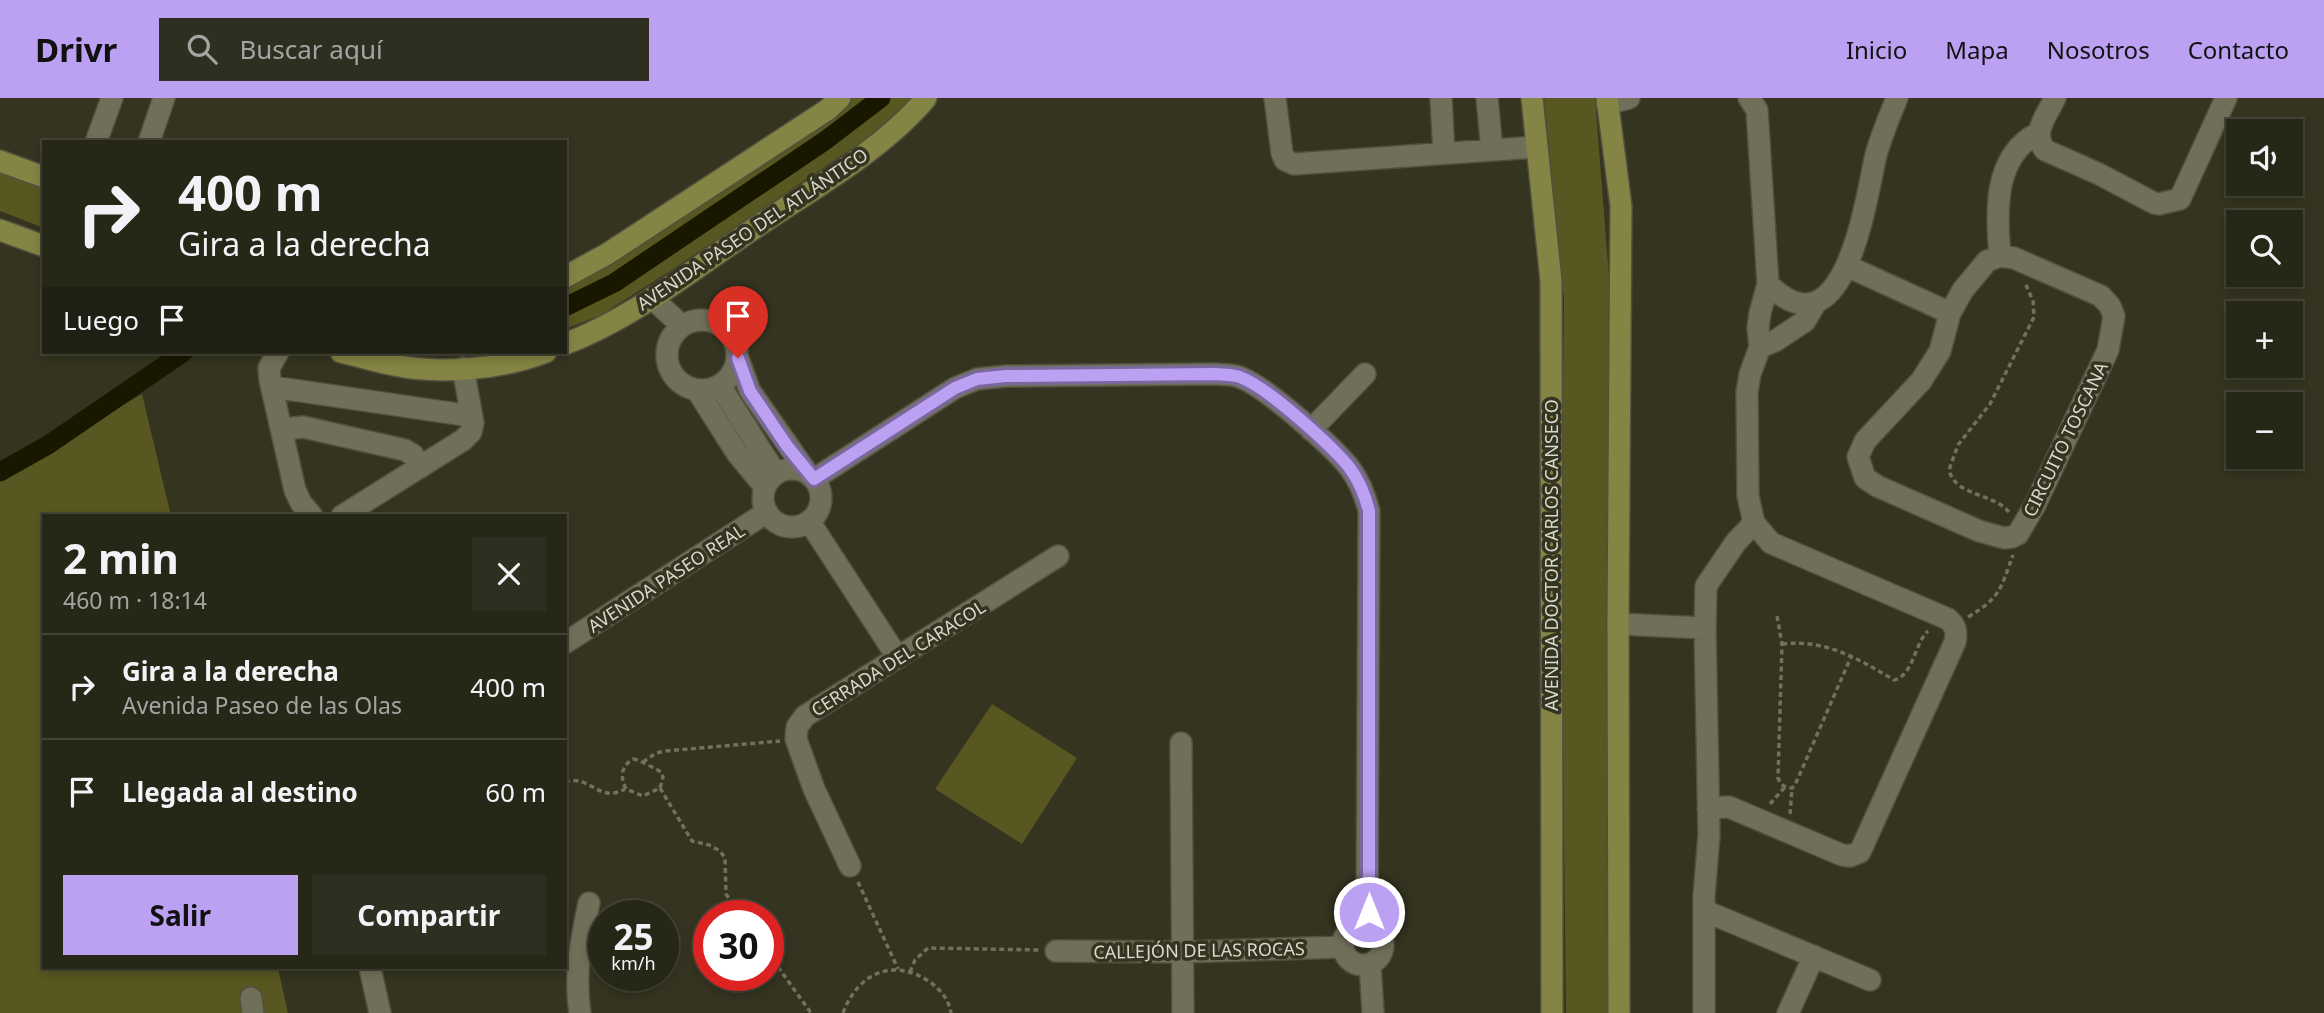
<!DOCTYPE html>
<html lang="es">
<meta charset="utf-8">
<style>
body{margin:0;font-family:"Noto Sans",sans-serif;background:#2f2f21;color:#f1f3f6;height:100vh;display:flex;flex-direction:column;font-size:26px;white-space:nowrap}
*{box-sizing:border-box;margin:0}
p{font-size:23px;color:#a4a5a2}
.icon{flex:none;width:38px;height:38px;fill:none;stroke:currentColor;stroke-width:2;stroke-linecap:round;stroke-linejoin:round}
.map{position:relative;flex:1;overflow:hidden}
.details{position:absolute;left:42px;top:416px;width:525px;height:455px;display:flex;flex-direction:column;background:#272718;border-radius:0px;box-shadow:0 4px 10px #0003,0 0 0 2px #434437}
.details>*{flex:none}
.top-card{position:absolute;left:42px;top:42px;width:525px;height:214px;border-radius:0px;box-shadow:0 4px 10px #0003,0 0 0 2px #434437;background:#272718;color:#f1f3f6;overflow:hidden}
.fabs{position:absolute;left:2226px;top:21px;display:grid;gap:14px}
.fabs a{display:grid;place-items:center;width:77px;height:77px;border-radius:0px;background:#272718;box-shadow:0 4px 10px #0003,0 0 0 2px #434437;font-size:35px}
.speed{position:absolute;left:588px;top:802px;display:flex;gap:14px;font-size:35px;font-weight:700;text-align:center}
.speed>*{display:grid;place-content:center;width:91px;height:91px;border-radius:50%;background:#272718;box-shadow:0 4px 10px #0003,0 0 0 2px #434437;line-height:1}
.speed small{font-size:18px;font-weight:400}
.speed .limit{border:10px solid #d22;background:#fff;color:#111}
.pin{position:absolute;display:grid;place-items:center;width:60px;height:60px;color:#fff;margin:-72px -30px;border-radius:50% 50% 50% 0;rotate:-45deg;box-shadow:0 0 7px #0007}
.pin .icon{rotate:45deg}
.me{position:absolute;width:77px;margin:-38px;rotate:0deg;stroke-linejoin:round;filter:drop-shadow(0 0 5px #0008)}
.turn{display:flex;align-items:center;gap:24px;height:147px;padding:0 21px;font-size:32px}
.turn .icon{width:91px;height:91px;stroke-width:2.5}
.turn b{display:block;font-size:49px;line-height:60px}
.then{display:flex;align-items:center;height:66px;padding:0 21px;background:#0003;gap:14px;font-size:26px}
.round{display:grid;place-items:center;flex:none;width:74px;height:74px;border-radius:0px;background:#2f2f21}
.summary{display:flex;align-items:center;justify-content:space-between;height:119px;padding:0 21px}
h1{font-size:42px;font-weight:700;line-height:52px}
.action{display:flex;gap:14px;margin-top:auto;padding:14px 21px}
.action a{flex:1;height:80px;border-radius:0px;background:#bca0f2;color:#111;font-size:28px;font-weight:700;line-height:80px;text-align:center}
.action a+a{background:#2f2f21;color:#f1f3f6}
ul{padding:0;list-style:none}
li{display:flex;align-items:center;gap:21px;height:105px;padding:0 21px;border-top:2px solid #434437}
li div{flex:1}
li b{display:block;font-size:26px}
li em{font-style:normal}
header{display:flex;align-items:center;gap:42px;box-sizing:border-box;height:98px;padding:0 35px;background:#bca0f2;color:#111}
header strong{font-size:33px}
nav{display:flex;gap:38px;margin-inline-start:auto;font-size:24px}
.search{width:490px;height:63px;background:#2f2f21;display:flex;align-items:center;gap:18px;box-sizing:border-box;padding:0 24px;border-radius:0px;color:#a4a5a2;font-size:26px}
.map>svg:first-child{display:block}
.green{fill:#585721}
.lines{fill:none;stroke-linecap:round;stroke-linejoin:round}
.canal{stroke:#181700;stroke-width:19}
.minor-casing{stroke:#51503f;stroke-width:24}
.major-casing{stroke:#51503f;stroke-width:24}
.path{stroke:#717160;stroke-width:3.5;stroke-dasharray:5 3.5;stroke-linecap:butt}
.minor{stroke:#70705a;stroke-width:21}
.major{stroke:#848444;stroke-width:21}
.route-casing{stroke:#7a689d;stroke-width:18}
.route{stroke:#bca0f2;stroke-width:12}
.labels{text-anchor:middle;dominant-baseline:central;stroke-width:7;stroke-linejoin:round;paint-order:stroke}
.street-label{font-size:18px;fill:#d9d9cd;stroke:#343420}
</style>
<header>
<strong>Drivr</strong>
<div class="search"><svg class="icon" aria-label="search" viewBox="0 0 24 24"><circle cx="10" cy="10" r="6"/><path d="M15 15l6 6"/></svg>Buscar aquí</div>
<nav><a>Inicio</a><a>Mapa</a><a>Nosotros</a><a>Contacto</a></nav>
</header>
<div class="map">
<svg width="2324" height="915" viewBox="0 0 2324 915">
<rect width="100%" height="100%" fill="#343420"/>
<!-- green -->
<path class="green" d="M838,0H912L869,39L670,173L601,217L565,231V192L696,106Z
M1544,0H1595L1610,192L1614,915H1566L1561,458L1564,201Z
M0,73L44,90V130L0,113Z
M142,296L171,418H44V870H278L288,915H0V379Z
M992,606L1077,660L1022,746L935,691Z"/>
<g class="lines">
<!-- canal -->
<path class="canal" d="M565,209L614,185L826,42L881,0
M0,374L48,347L184,254"/>
<defs>
<path id="minor" d="M1275,0L1282,55L1285,62L1294,66L1537,49
M1441,0L1444,55
M1487,0L1492,52
M2055,0C2047,17 2031,35 2045,52L2099,76L2154,105L2159,106L2180,101L2226,0
M1607,6L1629,0
M96,44L112,0
M149,44L164,0
M2000,158L2014,160L2101,198L2110,208L2114,218L2108,252L2035,407L2018,436L2012,439L2004,440L1979,433L1877,388L1865,380L1858,359L1865,343L1921,283L1940,253L1950,215L1963,192L1987,163Z
M2000,158C1996,115 1993,58 2038,35
M1847,168L1950,215
M1768,186C1843,260 1865,108 1875,61C1880,40 1889,20 1897,0
M652,200L682,228
M667 257a35 35 0 1 1 70 0a35 35 0 1 1-70 0Z
M1760,249L1775,243L1805,223L1815,206
M278,254L269,270L270,282L295,392L301,405L312,418
M738,260L750,293L808,376
M720,288L776,376
M273,289L471,318
M697,292L737,355L765,389
M1311,332L1365,276
M283,337L293,330L303,329L405,352L413,357L421,369
M763 400a29 29 0 1 1 58 0a29 29 0 1 1-58 0Z
M814,381L955,290L977,281L1006,278L1215,276C1224,277 1234,276 1242,280C1268,291 1330,346 1349,369C1359,382 1365,397 1369,413L1367,827
M342,418L463,342L471,334L473,325L463,270
M809,423L898,560
M1618,526L1705,530
M565,545L767,414
M1181,645L1183,915
M1708,710L1729,709L1842,757L1850,758L1860,754L1955,544C1957,534 1956,528 1948,521L1771,445L1754,425
M850,768L814,691L796,641L797,629L805,618L1058,458
M1705,813L1870,882
M1343 847a20 20 0 1 1 40 0a20 20 0 1 1-40 0Z
M1056,853L1183,854L1342,849
M1370,866L1373,915
M370,870L380,915
M251,900L253,915
M580,915C574,877 581,843 589,805
M1704,915V798L1709,737L1705,530L1706,488L1736,444L1754,425L1748,398L1747,294L1750,276L1760,249L1758,230L1760,215L1768,186L1757,12L1749,0
M1788,915L1814,858"/>
<path id="major" d="M1532,0L1551,183L1552,915
M1607,0L1621,108L1618,526L1619,915
M0,63L44,79
M0,132L44,148
M565,179L607,156L827,12L840,0
M565,246C633,220 692,172 752,132C809,93 883,52 926,0
M341,254C359,258 377,264 394,267C440,277 502,271 546,254"/>
</defs>
<!-- minor casing -->
<use href="#minor" class="minor-casing"/>
<!-- major casing -->
<use href="#major" class="major-casing"/>
<!-- path -->
<path class="path" d="M2009,414C1993,395 1955,398 1949,372L1958,347L1990,306L2034,219L2033,203L2026,187
M1777,518L1782,546L1778,680C1781,687 1783,689 1792,690L1795,687L1851,559
M1968,519C2001,499 2000,492 2013,457
M1782,546C1825,541 1857,560 1894,582C1914,577 1914,546 1928,533
M633,661C638,661 656,671 661,674L663,679L660,690L643,698L626,691C620,679 621,668 633,661Z
M643,664L656,655L666,653L780,643
M565,684C591,676 598,706 625,691
M660,690L692,743L709,747L720,753L725,760L726,796L741,817
M1770,706L1785,689
M1790,716L1792,690
M858,784L898,871
M768,855L811,915
M910,874L915,862L928,850L1039,852
M843,915C858,875 893,859 930,884C941,892 949,902 951,915"/>
<!-- minor -->
<use href="#minor" class="minor"/>
<!-- major -->
<use href="#major" class="major"/>
</g>
<g class="lines">
<defs>
<path id="route" d="M738,260L750,293L787,348L814,381L955,290L977,281L1006,278L1215,276C1224,277 1234,276 1242,280C1268,290 1331,347 1349,369C1359,382 1365,397 1369,413V814"/>
</defs>
<!-- route casing -->
<use href="#route" class="route-casing"/>
<!-- route -->
<use href="#route" class="route"/>
</g>
<g class="labels">
<!-- street labels -->
<g class="street-label">
<text transform="translate(752 131) rotate(-34)">AVENIDA PASEO DEL ATLÁNTICO</text>
<text transform="translate(2065 341) rotate(-64)">CIRCUITO TOSCANA</text>
<text transform="translate(1551 457) rotate(-90)">AVENIDA DOCTOR CARLOS CANSECO</text>
<text transform="translate(666 480) rotate(-33)">AVENIDA PASEO REAL</text>
<text transform="translate(898 560) rotate(-32)">CERRADA DEL CARACOL</text>
<text transform="translate(1199 852) rotate(-1)">CALLEJÓN DE LAS ROCAS</text>
</g>
</g>
</svg>
<div class="fabs">
<a><svg class="icon" aria-label="sound" viewBox="0 0 24 24"><path d="M4 9h4l5-4v14l-5-4H4zM17 9q2 3 0 6"/></svg></a>
<a><svg class="icon" aria-label="search" viewBox="0 0 24 24"><circle cx="10" cy="10" r="6"/><path d="M15 15l6 6"/></svg></a>
<a>+</a>
<a>−</a>
</div>
<div class="speed"><div>25<small>km/h</small></div><div class="limit">30</div></div>
<div class="pin" style="left:738px;top:260px;background:#d93025"><svg class="icon" aria-label="arrive" viewBox="0 0 24 24"><path d="M6 21V4h12l-3 4 3 4H6"/></svg></div>
<svg class="me" style="left:1369px;top:814px" viewBox="-20 -20 40 40"><circle r="17" fill="#bca0f2" stroke="#fff" stroke-width="3"/><path d="M0-11L8 9 0 5-8 9z" fill="#fff"/></svg>
<div class="top-card">
<div class="turn"><svg class="icon" aria-label="right" viewBox="0 0 24 24"><path d="M7 20v-9h11M14 6l5 5-5 5"/></svg><div><b>400 m</b>Gira a la derecha</div></div>
<div class="then">Luego<svg class="icon" aria-label="arrive" viewBox="0 0 24 24"><path d="M6 21V4h12l-3 4 3 4H6"/></svg></div>
</div>
<section class="details">
<div class="summary"><div><h1>2 min</h1><p>460 m · 18:14</p></div><a class="round"><svg class="icon" aria-label="close" viewBox="0 0 24 24"><path d="M6 6l12 12M18 6L6 18"/></svg></a></div>
<ul>
<li><svg class="icon" aria-label="right" viewBox="0 0 24 24"><path d="M7 20v-9h11M14 6l5 5-5 5"/></svg><div><b>Gira a la derecha</b><p>Avenida Paseo de las Olas</p></div><em>400 m</em></li>
<li><svg class="icon" aria-label="arrive" viewBox="0 0 24 24"><path d="M6 21V4h12l-3 4 3 4H6"/></svg><div><b>Llegada al destino</b></div><em>60 m</em></li>
</ul>
<div class="action"><a>Salir</a><a>Compartir</a></div>
</section>
</div>
